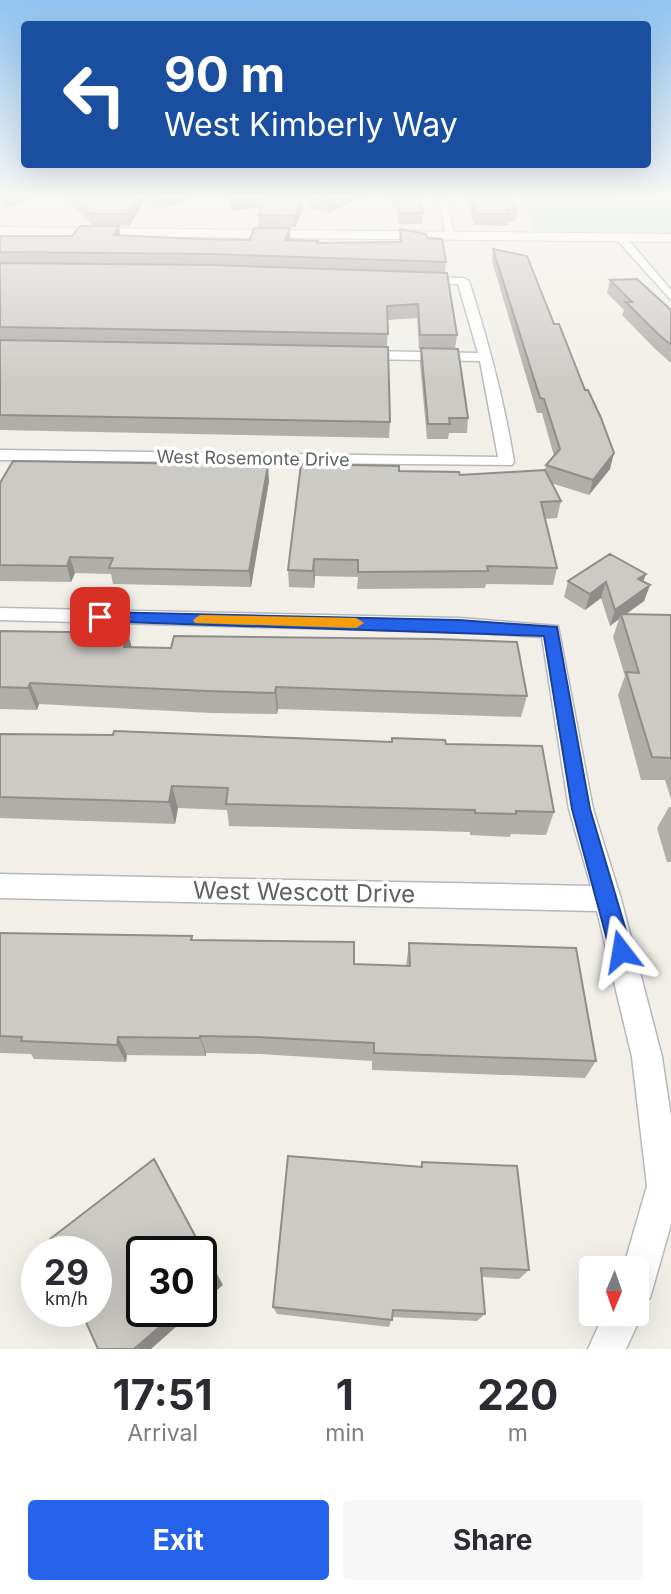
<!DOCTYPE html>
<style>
body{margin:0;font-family:Inter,sans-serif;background:#f7f7f7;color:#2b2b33;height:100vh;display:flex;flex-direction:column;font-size:26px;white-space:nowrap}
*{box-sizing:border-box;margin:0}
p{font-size:23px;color:#7c7c81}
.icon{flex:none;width:38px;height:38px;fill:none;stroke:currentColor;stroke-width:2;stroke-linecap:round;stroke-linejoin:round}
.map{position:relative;height:1349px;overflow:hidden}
.panel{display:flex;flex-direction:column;background:#fff;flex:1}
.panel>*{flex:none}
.banner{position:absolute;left:21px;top:21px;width:630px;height:147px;border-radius:7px;box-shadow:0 7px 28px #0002;background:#1a4fa0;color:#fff;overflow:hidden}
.needle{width:46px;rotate:182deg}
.fabs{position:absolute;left:579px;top:1256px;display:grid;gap:14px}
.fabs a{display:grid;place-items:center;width:70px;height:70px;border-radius:7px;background:#fff;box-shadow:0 7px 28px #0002;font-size:35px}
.speed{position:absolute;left:21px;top:1236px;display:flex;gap:14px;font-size:35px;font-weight:700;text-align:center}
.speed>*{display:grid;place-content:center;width:91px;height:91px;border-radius:50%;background:#fff;box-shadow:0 7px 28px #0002;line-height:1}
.speed small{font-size:18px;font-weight:400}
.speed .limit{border:4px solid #111;border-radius:10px;background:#fff;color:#111}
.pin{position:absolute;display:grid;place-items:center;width:60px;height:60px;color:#fff;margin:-30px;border-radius:14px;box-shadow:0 4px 10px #0006}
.me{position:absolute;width:77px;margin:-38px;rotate:346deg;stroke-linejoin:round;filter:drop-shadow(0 0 5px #0008)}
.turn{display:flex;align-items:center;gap:24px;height:147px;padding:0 28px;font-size:32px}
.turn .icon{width:91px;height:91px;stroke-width:2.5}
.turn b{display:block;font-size:49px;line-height:60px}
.eta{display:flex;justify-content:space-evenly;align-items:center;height:119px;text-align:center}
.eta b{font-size:42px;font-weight:700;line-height:49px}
.button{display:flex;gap:14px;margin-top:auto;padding:14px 28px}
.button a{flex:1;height:80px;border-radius:7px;background:#2563eb;color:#fff;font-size:28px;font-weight:700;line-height:80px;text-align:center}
.button a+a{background:#f7f7f7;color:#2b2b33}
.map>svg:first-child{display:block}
.green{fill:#c5e8c5}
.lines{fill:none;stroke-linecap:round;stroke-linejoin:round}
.minor-casing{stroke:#b5b8bc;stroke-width:3}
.secondary-casing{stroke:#b6babf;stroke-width:2}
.minor{fill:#fff;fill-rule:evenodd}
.secondary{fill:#fff;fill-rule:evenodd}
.wall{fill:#afaea9}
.shaded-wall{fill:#8f8d8a}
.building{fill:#cccac5;stroke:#8f8d8a;stroke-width:2}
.route{fill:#2563eb;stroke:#184099;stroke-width:2}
.slow{fill:#f59e0b}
.labels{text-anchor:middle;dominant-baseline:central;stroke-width:7;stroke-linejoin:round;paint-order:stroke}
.far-street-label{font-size:18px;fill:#5f6368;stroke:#fff}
.near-street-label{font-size:24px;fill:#5f6368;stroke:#fff}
</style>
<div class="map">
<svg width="671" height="1349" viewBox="0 0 671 1349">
<rect width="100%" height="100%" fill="#f1efe8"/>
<!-- green -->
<path class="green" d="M520,197H671V233L534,231Z"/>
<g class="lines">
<defs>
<path id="minor" d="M438,197H446L455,238L446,236Z
M617,236H625L671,290V300L617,240Z
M422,277L463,278L469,281C488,341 504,399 514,462L512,465L0,460V450L498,457L480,361L363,359L357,355L363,351L478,353L458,284L418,282L416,280Z
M0,608L459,618L558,626L593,809L621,899L662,1057L671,1117V1224L650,1298L637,1303L642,1314L626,1349H588L604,1314H637V1269H623L647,1186L632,1057L597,911L0,898V874L591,886L569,809L542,637L459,632L0,620Z"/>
<path id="secondary" d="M0,227L671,234V242L0,235Z"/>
</defs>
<!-- minor casing -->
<use href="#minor" class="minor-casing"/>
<!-- secondary casing -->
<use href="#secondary" class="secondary-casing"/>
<!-- minor -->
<use href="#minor" class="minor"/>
<!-- secondary -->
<use href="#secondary" class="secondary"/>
</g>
<!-- wall -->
<path class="wall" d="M0,197H36L5,208L0,207Z
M64,197H195L162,208L143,204L129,226L92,225Z
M231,197L303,208L295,227H259L258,215L262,206L231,211Z
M306,197H363L328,213L307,208Z
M391,197H420L423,213L422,224H398L397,207H392Z
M466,197H508L517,210L515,221H508V226L474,225Z
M119,226L120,235L196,239L250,240L290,228V241L318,243L399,242L400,229L427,238L446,262L445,273L457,335L455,349L468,418L467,433H449L448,439H427L420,363L421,349H419L417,318L388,320L387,347L390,422L389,438L0,430V236H72Z
M493,249L610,469L589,495L551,483L561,501L557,518L545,519L557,568L553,585L486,584L485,588L357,589L358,577L315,576L314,588L289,587L288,570L399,471L460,475L545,471L546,465L554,456L542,413H537L492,261Z
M610,280L671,310V363L654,348L622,315L624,310L607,293Z
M269,481L251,587L113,584L111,574L75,573L71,582L0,581V483Z
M568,581H643L650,585L644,601L626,614L671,615V799L665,780H641L618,695L625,676L613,637L619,619L610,626L601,598L585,610L564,597Z
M0,631L132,647L527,696L521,717L278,709L277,714L211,713L39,704L37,710L0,709Z
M0,734L446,744L554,812L546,835L511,834L510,837L470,835V832L229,826L227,810L178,808L175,824L0,818Z
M669,807H671V862H667L657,828Z
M0,933L192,936L193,940L354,964L406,966L409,943L596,1061L585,1078L372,1070V1061L260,1054L206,1053V1056L127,1055L126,1062L34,1059L31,1054L0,1053Z
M422,1162L529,1270L519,1279L482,1277L485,1314L477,1321L392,1317L389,1327L277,1314L273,1307L420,1167Z"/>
<!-- shaded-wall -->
<path class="shaded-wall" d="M2,197H36L5,208Z
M139,197H142L143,204L129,226L127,214Z
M160,197H195L162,208Z
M247,197H269L266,206L231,211L230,199Z
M302,197L303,208L295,227V216Z
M338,197H363L328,213V201Z
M119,226L121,239L113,235Z
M290,228V241L285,240Z
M614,453L610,469L589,495L593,480Z
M268,465L269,481L251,587L249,571Z
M70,557L75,573L71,582L67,566Z
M314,559L315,576L314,588L313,571Z
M646,574L640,590L638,579Z
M606,582L601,598L585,610L590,594Z
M650,585L644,601L622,617L621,614L619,619L610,626L615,610Z
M128,633L134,655L124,647Z
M30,683L39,704L37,710L28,688Z
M276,687L278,709L277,714L275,693Z
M172,786L178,808L175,824L169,802Z
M200,1036L206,1053V1056L200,1038Z
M118,1037L127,1055L126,1062L117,1045Z
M154,1159L162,1173L223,1285L201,1304V1290Z
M178,1311H194L151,1349H134Z"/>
<!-- building -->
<path class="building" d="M73,197H139L127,214H90Z
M231,197H247L230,199Z
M266,197H302L295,216L258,215Z
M306,197H338L328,201Z
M398,197H420L423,213H399Z
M471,197H508L517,210H508L509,214H475Z
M80,226H119L113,235L196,239L250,240L254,228H290L285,240L318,241L317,243L401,242L400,229L426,234L427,238L442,239L446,262L211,254L0,252V236H72Z
M493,249L527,256L554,324H559L585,390H588L601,418L614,453L593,480L546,465L560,449L544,399L540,398Z
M0,263L211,265L447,273L457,335H420L418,304L387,306L388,334L0,327Z
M637,279L671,310V345L658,334L626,302H632L610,280Z
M0,340L388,347L390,422L0,415Z
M421,348L458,349L468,418H449L450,424H428Z
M13,461L268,465L249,571L109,568L113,558L70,557L67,566L0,565V483Z
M301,464L399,466V471L459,472L460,475L545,470L561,501L541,502L557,568L487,566L488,571L358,572V560L314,559L313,571L288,570Z
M610,554L646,574L638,579L650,585L615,610L606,582L590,594L568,581Z
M621,614L671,615V758L652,757L626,672L639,673Z
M0,631L128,633L124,647L171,648L174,636L438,639L517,642L527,696L276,687L275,693L207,691L30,683L28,688L0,687Z
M114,731L392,742V738L445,740L446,744L542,746L554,812L516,811V814L475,813V810L226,804L228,788L172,786L169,802L0,797V734L113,735Z
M0,933L192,936L191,940L354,942V964L410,966L409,943L576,948L596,1061L374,1053V1043L256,1037L200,1036V1038L118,1037L117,1045L21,1041L22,1037L0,1036Z
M288,1156L422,1167V1162L517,1166L529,1270L481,1268L485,1314L393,1310L392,1320L273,1307Z
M154,1159L217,1277L201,1290V1251H142V1311H178L134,1349H98L81,1311H96V1251H55L50,1239Z"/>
<!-- sky -->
<linearGradient id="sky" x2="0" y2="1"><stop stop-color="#8fc3f1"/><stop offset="0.51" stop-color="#f9f8f5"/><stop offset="1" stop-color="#f9f8f5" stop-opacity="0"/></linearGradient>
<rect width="671" height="386" fill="url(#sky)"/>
<!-- route -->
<path class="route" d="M100,612L459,620L557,627L590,809L632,951L628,959L621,962L613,959L610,951L572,809L544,636L95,621V614Z"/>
<!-- slow -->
<path class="slow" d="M200,615L356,618L364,623L356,628L195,623L193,620Z"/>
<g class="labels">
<!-- far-street labels -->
<g class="far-street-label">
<text transform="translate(253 458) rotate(1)">West Rosemonte Drive</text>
</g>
<!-- near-street labels -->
<g class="near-street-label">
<text transform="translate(304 892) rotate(1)">West Wescott Drive</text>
</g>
</g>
</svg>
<div class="fabs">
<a><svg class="needle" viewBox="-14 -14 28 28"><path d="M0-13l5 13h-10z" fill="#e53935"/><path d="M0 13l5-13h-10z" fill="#7c7c81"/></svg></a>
</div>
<div class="speed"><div>29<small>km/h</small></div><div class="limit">30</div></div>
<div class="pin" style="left:100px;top:617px;background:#d93025"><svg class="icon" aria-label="arrive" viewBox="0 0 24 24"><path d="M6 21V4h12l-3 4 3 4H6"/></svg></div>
<svg class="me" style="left:621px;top:951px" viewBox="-20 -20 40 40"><path d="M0-17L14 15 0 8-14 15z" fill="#2563eb" stroke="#fff" stroke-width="4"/></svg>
<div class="banner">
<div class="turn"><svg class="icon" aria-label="left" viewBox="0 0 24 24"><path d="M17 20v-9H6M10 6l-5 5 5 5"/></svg><div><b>90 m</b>West Kimberly Way</div></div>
</div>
</div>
<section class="panel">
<div class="eta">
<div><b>17:51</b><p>Arrival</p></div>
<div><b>1</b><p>min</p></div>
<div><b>220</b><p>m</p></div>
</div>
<div class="button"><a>Exit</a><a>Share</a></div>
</section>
